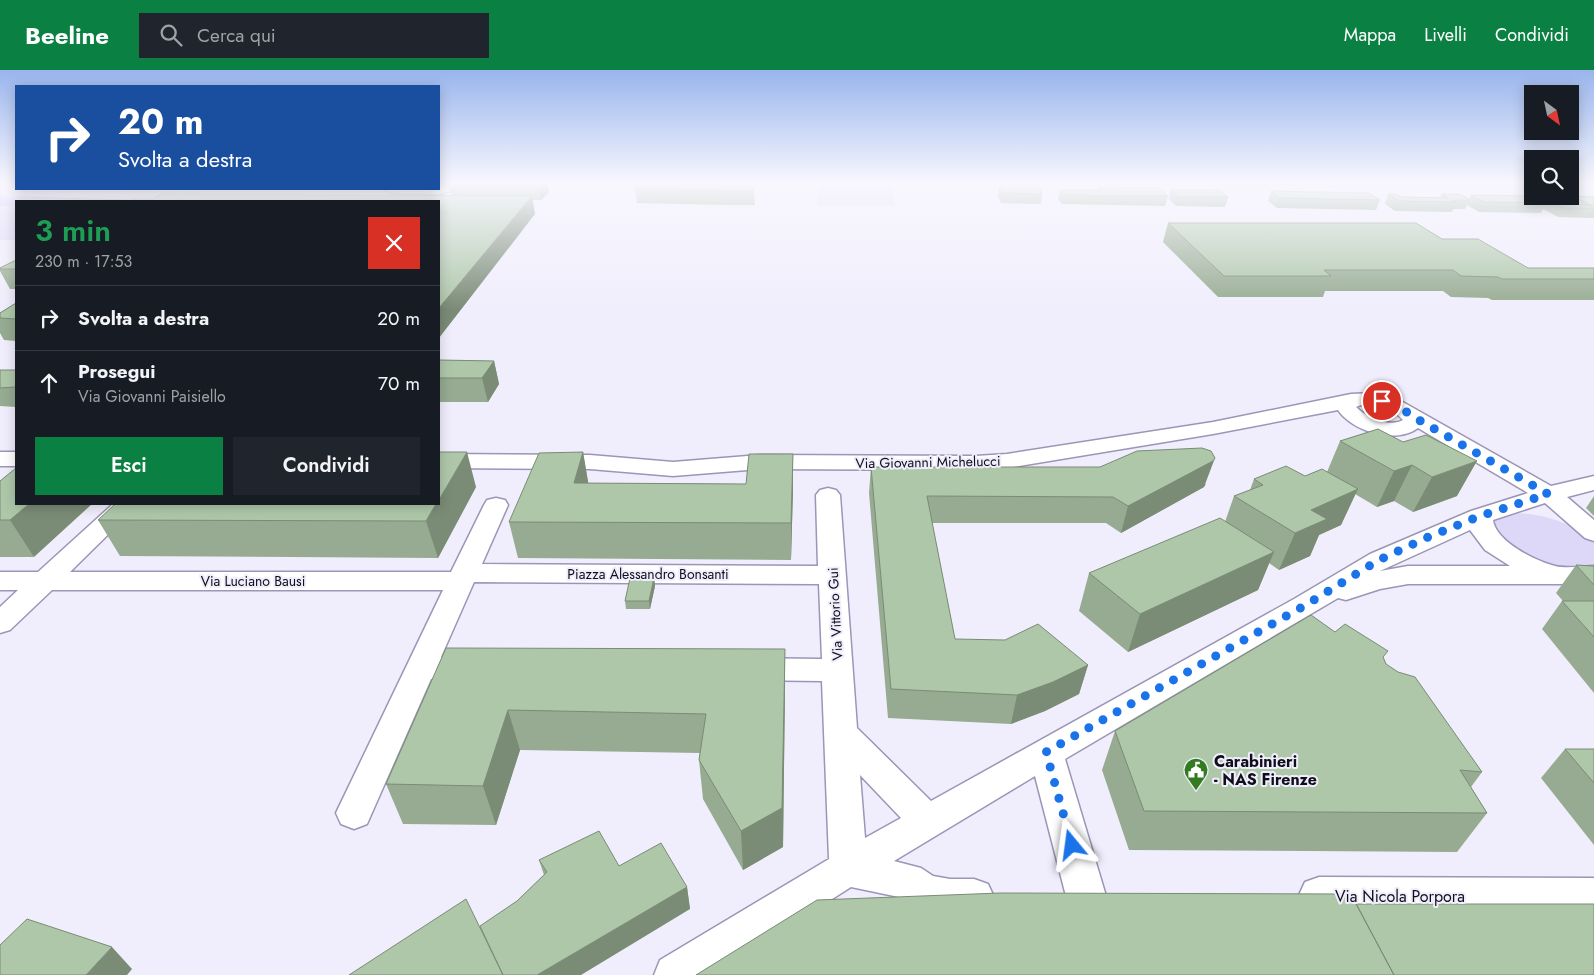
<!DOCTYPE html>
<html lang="it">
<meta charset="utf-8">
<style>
body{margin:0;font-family:Jost,sans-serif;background:#20242c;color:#f1f3f6;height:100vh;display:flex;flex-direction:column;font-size:19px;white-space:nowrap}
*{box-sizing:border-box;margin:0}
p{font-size:16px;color:#9ea1a6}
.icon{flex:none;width:28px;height:28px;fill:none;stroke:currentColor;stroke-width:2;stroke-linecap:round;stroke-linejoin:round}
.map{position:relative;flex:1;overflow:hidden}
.details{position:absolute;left:15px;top:130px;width:425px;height:305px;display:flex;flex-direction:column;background:#171b24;border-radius:0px;box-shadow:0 2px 12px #0003}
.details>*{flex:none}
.guide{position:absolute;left:15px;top:15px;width:425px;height:105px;border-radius:0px;box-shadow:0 2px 12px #0003;background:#1a4fa0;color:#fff;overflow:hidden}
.needle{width:32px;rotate:147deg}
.fabs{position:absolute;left:1524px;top:15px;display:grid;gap:10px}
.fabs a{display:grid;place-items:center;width:55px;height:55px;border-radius:0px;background:#171b24;box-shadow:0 2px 12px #0003;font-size:25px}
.pin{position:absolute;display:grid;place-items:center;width:42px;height:42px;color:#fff;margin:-21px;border:2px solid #fff;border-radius:50%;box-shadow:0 1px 5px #0007}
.me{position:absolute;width:55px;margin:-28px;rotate:344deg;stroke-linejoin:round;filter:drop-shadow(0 0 4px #0008)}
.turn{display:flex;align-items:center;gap:18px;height:105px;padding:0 20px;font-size:22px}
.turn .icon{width:65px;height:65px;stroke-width:2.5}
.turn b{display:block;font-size:35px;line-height:42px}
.round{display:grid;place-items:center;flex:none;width:52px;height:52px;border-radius:0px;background:#20242c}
.headline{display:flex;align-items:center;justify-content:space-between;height:85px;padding:0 20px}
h1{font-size:30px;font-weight:600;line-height:38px;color:#1e9e55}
.primary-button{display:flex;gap:10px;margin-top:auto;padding:10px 20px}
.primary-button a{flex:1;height:58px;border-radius:0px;background:#0b8043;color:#fff;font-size:20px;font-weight:600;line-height:58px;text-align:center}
.primary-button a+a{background:#20242c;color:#f1f3f6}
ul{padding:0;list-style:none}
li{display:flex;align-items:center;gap:15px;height:65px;padding:0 20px;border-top:1px solid #363941}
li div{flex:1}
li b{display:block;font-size:19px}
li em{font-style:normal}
header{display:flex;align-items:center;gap:30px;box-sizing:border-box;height:70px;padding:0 25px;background:#0b8043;color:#fff}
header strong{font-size:24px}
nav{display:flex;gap:28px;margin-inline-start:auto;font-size:18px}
.search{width:350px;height:45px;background:#20242c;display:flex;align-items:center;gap:12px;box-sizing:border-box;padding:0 18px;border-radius:0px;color:#9ea1a6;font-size:19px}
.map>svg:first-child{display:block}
.green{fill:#ddd8f8}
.water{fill:#c2b7f4;stroke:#8d84b3}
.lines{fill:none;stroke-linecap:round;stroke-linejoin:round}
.canal{fill:#c2b7f4;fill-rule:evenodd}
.minor-casing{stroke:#9b95b7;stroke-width:3}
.minor{fill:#fff;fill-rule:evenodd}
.wall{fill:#96ab91}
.shaded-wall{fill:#7a8b76}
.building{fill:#aec7a9;stroke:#7a8b76}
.route{stroke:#1a73e8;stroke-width:9;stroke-dasharray:0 16.2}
.labels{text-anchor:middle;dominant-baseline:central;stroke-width:4;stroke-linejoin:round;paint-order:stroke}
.street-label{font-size:14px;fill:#100e1a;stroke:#f0eefc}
.near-poi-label{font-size:16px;font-weight:bold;fill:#100e1a;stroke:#f0eefc;text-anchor:start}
.near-street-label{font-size:16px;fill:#100e1a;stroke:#f0eefc}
</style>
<header>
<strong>Beeline</strong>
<div class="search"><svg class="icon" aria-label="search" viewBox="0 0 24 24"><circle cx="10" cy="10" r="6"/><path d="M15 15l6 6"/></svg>Cerca qui</div>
<nav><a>Mappa</a><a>Livelli</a><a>Condividi</a></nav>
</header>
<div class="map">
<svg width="1594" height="905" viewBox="0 0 1594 905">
<rect width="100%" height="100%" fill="#f0eefc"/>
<!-- green -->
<path class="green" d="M0,113H16V119H98L408,129L381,131H164L0,127Z
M820,113H892L894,136L817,135Z
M1045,113H1532V121Z
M0,134H16V170H0Z
M1505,443C1536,442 1571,450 1594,473V496L1573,499L1554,496L1534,490L1502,472L1491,454L1495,447Z"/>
<!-- water -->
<path class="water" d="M17,127L164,131H16V134L0,133Z"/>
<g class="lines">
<!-- canal -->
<path class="canal" d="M0,126L33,128L36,131H16V136H0Z"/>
<defs>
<path id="minor" d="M452,113H474L472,116L438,124L391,123L385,119H439V116Z
M1374,323L1401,331L1551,416L1594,406V420L1567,427L1594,450V471L1585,468L1545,433L1493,450C1496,472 1536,491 1555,496C1567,499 1582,496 1594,496V514H1408L1380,519L1346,530L1338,528L1065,689L1106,826L1100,839L1086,844L1072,839L1066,826L1035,706L894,791L921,798L933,806L950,809H974L988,814L994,827L988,840L974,845H950L933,842L899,827L851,817L713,905H654L660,890L829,789L822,611L753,610L742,607L738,599L742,591L753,588L822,589L819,514L474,512L441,587H470L481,590L485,598L481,606L470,609H431L367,754L354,759L341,754L336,743L443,520H52L10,560L0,563V537L18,520H0V502H38L113,434H139L70,502H451L484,435L487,430L496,428L505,430L508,435L482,494L818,496L816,425L820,420L828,418L836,420L840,425L857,658L931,731L1294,529L1370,484L1471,441L1528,423L1418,358C1395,375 1352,361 1338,340L1213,364L1007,398L976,400L760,399L673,406L590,399L439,398V384L590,385L673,392L760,385L976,386L1007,384L1213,352L1351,324ZM1361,335C1375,335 1393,338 1403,350C1389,358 1366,347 1356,337ZM1470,460L1485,480L1510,496H1408L1380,501ZM860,705L901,748L865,768Z
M0,382H16V396H0Z
M1319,807L1594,808V844L1319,843L1305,838L1299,825L1305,812Z"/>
</defs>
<!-- minor casing -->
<use href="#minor" class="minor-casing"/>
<!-- minor -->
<use href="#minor" class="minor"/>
</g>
<!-- wall -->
<path class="wall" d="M439,113H547L549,122L541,130H532L535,144L451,125L448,114L442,116H439Z
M999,117L1042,124L1041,134L1001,133L998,126Z
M1099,117L1168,126L1165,136L1062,134L1058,129L1060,120H1098Z
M635,119L754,121L755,135H726L637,133Z
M1171,120L1228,127L1225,137L1176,136L1169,129Z
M1271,121L1380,130L1376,140L1277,138L1268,131Z
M1388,124L1401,127H1440L1442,124L1469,129L1471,125L1537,129L1539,126H1560L1570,132L1573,126L1594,127V148L1558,147L1543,139L1541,143L1479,142L1467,135L1465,139H1453L1452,142L1395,141L1385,134Z
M1168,153L1442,169L1528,198H1594V230H1492L1488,228L1451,227L1443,221H1325L1323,227H1218L1163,172Z
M16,190V219H10L0,201V198Z
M16,233V271L4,270L0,263V243Z
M439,290L494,291L499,314L488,332H439Z
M0,300H16V337L0,336Z
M1378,359L1457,426L1413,442L1394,431L1377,437L1355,424L1341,455L1319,465L1310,486L1279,500L1269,493L1258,520L1128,582L1079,541L1089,503L1225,452L1234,426L1250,420L1254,409L1305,406L1327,402L1340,371Z
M583,382L588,413L746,414L793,384V419L791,490L518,488L509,452Z
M871,397H1100L1206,414L1204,417L1121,463L1106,453H932L955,569L1088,595L1079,624L1045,641L1011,654L888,648L869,423Z
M0,411L34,487H0Z
M476,417L438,488L120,486L98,450Z
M1594,426V446L1586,438Z
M1576,495L1594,496V623L1542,559L1562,531H1563L1556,523Z
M654,508L655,516L650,539H626L625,531Z
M1335,562L1384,589L1386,594L1482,702L1471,717L1487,743L1457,782L1129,780L1102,700L1115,661Z
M446,578L785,617L783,777L743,800L703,729L699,690L700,683L520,680L496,755L403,754L386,714Z
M1565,679H1594V775L1541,708Z
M539,790L619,796L687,817L690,839L484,866L517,831L544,805Z"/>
<!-- shaded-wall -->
<path class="shaded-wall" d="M441,113H448V114L442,116Z
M538,113H547L549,122L541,130Z
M532,126L535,144L439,268V238Z
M494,291L499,314L488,332L482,308Z
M467,382L476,417L438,488L426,451L436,434H439V430Z
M583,382L589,417L574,413Z
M793,384V419L791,490V453Z
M1215,388L1204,417L1121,463L1128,436Z
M1477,391L1457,426L1413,442L1432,407Z
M1412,395L1394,431L1377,437L1394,401Z
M1358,419L1341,455L1319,465L1310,486L1279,500L1295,463L1311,440Z
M29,434H92L34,487L10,450Z
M1274,482L1258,520L1128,582L1140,544Z
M654,508L655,516L650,539L649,531Z
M785,579V617L783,777L743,800L741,761Z
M1088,595L1079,624L1045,641L1011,654L1017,625Z
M508,640L520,680L496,755L483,716Z
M687,817L690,839L581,905H537Z
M112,877L132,899L127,905H86Z"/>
<!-- building -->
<path class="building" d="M639,113H751L754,121H726L635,119Z
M999,117H1039L1042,124L1002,123Z
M1099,117L1160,118L1168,126L1063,125L1060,120H1101Z
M1171,120H1219L1228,127H1179Z
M1271,121L1369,123L1380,130L1280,128Z
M161,124L532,126L439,238V131H129L134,129H153Z
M1388,124H1397L1401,127L1448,128L1442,124H1460L1470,130H1452L1456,132L1399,131Z
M1471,125L1532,126L1546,133L1484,132Z
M1542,126H1560L1575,134L1592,136L1573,126L1594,127V138H1563Z
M1168,153H1416L1442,169H1478L1528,198H1594V209H1502L1498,207L1461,206L1453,200H1324L1331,206H1224Z
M16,190V199H0V198Z
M16,233V249L0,248V243Z
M439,290L494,291L482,308H439Z
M0,300H16V317L0,318Z
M1378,359L1403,372L1426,365L1477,391L1432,407L1412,395L1394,401L1340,371Z
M1202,378L1211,381L1215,388L1213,391L1128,436L1113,427L927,426L955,569L1005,570L1038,554L1088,595L1053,612L1017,625L891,619L871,397H1100L1137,381Z
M439,382H467L439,430Z
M583,382L574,413L746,414L749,384H793L791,453L509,452L539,383Z
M1286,396L1305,406L1322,399L1358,419L1311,440L1327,449L1295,463L1234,426L1263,415L1254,409Z
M16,398V434H29L10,450H0V411Z
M115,434H436L426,451L98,450Z
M1220,448L1274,482L1140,544L1089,503Z
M1576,495L1594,496V515Z
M630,508H654L649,531H625Z
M1562,531H1594V567Z
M1311,545L1335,562L1345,554L1388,581L1383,587L1386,594L1398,602L1415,607L1482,702L1460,700L1487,743L1144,741L1115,661Z
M446,578L785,579L782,738L741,761L699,690L706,644L508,640L483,716L386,714Z
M1565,679H1594V713Z
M599,761L619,796L661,773L687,817L537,905H503L480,856L517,831L547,802L539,790Z
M1000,823L1351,824L1394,905H696L817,830Z
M466,829L503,905H349Z
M1356,834H1594V905H1394Z
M27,849L112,877L86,905H0V875Z"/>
<!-- sky -->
<linearGradient id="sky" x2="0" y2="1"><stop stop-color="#99b5ed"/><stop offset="0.47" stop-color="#f8f7fe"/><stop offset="1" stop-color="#f8f7fe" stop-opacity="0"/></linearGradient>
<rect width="1594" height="240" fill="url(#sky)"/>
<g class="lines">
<!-- route -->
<path class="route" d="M1072,775L1046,682L1304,536L1379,490L1426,468L1480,446L1548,424L1412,346L1400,337L1382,331"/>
</g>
<!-- icons -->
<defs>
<symbol id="civic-pin" viewBox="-11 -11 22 30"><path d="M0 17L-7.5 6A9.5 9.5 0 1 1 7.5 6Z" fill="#337b21" stroke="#f0eefc"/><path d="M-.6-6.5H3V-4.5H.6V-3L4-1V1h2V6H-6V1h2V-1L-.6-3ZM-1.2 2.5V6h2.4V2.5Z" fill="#fff"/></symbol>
</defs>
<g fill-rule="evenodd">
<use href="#civic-pin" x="1182" y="686" width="28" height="38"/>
</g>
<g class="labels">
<!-- street labels -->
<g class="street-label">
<text transform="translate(928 392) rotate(-1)">Via Giovanni Michelucci</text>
<text x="648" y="504">Piazza Alessandro Bonsanti</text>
<text x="253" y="511">Via Luciano Bausi</text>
<text transform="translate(835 544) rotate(-93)">Via Vittorio Gui</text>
</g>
<!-- near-poi labels -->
<g class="near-poi-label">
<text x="1214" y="691">Carabinieri<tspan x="1214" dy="18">- NAS Firenze</tspan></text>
</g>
<!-- near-street labels -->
<g class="near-street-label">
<text x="1400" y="826">Via Nicola Porpora</text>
</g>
</g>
</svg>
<div class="fabs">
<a><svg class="needle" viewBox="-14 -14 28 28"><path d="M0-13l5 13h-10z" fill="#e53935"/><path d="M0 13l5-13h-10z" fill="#9ea1a6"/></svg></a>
<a><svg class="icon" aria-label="search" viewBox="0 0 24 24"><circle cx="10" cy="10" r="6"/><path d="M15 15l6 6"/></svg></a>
</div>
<div class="pin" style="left:1382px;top:331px;background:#d93025"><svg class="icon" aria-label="arrive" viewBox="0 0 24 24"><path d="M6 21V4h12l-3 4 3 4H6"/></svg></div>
<svg class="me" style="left:1072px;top:775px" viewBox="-20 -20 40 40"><path d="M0-17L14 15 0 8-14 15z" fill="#1a73e8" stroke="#fff" stroke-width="4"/></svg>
<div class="guide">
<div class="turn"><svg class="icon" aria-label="right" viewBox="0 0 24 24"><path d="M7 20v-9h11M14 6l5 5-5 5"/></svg><div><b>20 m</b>Svolta a destra</div></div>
</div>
<section class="details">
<div class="headline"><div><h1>3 min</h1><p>230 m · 17:53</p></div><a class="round" style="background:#d93025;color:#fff"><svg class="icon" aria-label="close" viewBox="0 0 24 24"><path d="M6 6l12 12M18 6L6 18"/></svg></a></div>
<ul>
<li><svg class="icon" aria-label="right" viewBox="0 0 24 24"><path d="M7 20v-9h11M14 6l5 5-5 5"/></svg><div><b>Svolta a destra</b></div><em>20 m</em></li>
<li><svg class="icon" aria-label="ahead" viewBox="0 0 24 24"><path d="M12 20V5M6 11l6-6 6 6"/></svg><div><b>Prosegui</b><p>Via Giovanni Paisiello</p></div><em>70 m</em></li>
</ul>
<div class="primary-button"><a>Esci</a><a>Condividi</a></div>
</section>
</div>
